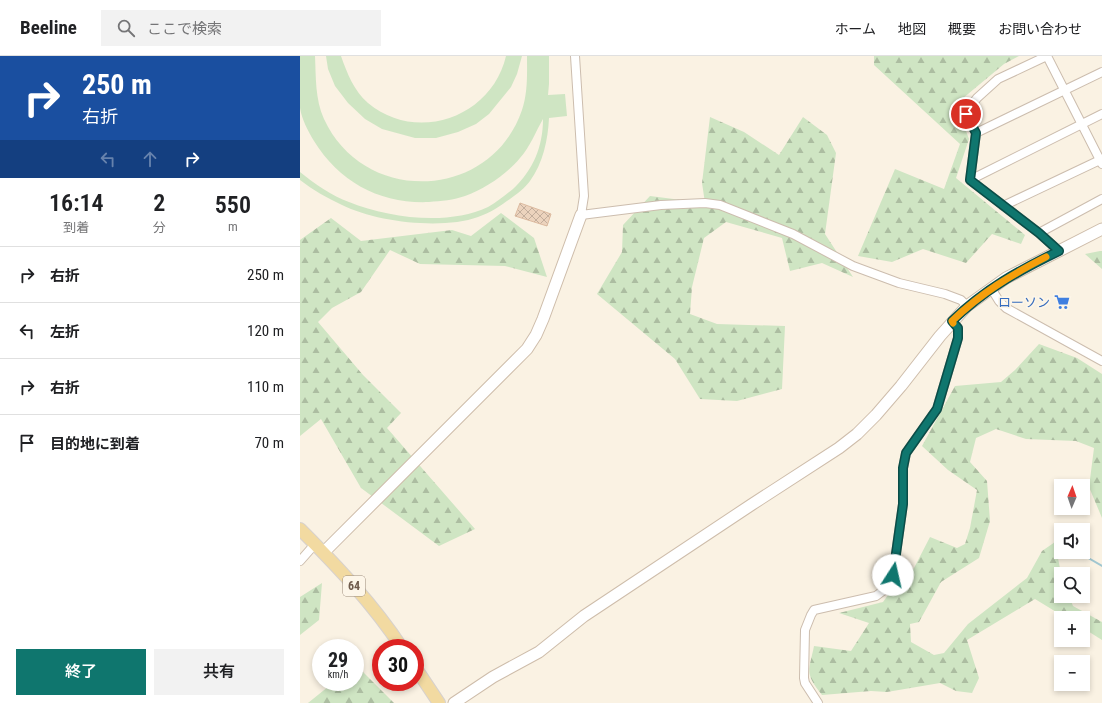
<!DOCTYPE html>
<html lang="ja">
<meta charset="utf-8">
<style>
body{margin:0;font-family:"Roboto Condensed","Noto Sans JP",sans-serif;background:#f2f2f2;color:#202124;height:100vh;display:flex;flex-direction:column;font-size:15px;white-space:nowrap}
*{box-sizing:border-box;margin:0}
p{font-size:13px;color:#757577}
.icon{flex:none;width:22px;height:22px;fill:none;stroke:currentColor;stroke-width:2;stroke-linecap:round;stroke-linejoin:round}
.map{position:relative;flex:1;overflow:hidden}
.side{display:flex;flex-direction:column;background:#fff;width:300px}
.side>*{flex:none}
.top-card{background:#1a4fa0;color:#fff;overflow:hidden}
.needle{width:26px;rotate:2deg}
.buttons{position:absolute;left:754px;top:423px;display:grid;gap:8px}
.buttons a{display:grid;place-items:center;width:36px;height:36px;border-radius:0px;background:#fff;box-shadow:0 2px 6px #0003;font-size:20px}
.speed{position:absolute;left:12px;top:583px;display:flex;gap:8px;font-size:20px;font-weight:700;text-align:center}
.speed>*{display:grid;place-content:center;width:52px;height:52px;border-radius:50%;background:#fff;box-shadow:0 2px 6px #0003;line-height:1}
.speed small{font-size:10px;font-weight:400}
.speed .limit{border:6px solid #d22;background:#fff;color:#111}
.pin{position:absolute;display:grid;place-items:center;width:34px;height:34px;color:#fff;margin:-17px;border:2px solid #fff;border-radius:50%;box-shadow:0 1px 4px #0007}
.me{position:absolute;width:44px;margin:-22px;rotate:10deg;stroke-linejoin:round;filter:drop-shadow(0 0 3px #0008)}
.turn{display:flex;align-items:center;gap:14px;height:84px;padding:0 16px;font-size:18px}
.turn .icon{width:52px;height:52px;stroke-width:2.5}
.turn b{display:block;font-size:28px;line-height:34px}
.lanes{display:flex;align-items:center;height:38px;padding:0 16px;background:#0003;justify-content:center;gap:20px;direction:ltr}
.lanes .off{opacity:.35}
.eta{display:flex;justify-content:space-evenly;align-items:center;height:68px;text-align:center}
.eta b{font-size:24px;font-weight:600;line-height:28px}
.cta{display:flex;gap:8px;margin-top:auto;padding:8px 16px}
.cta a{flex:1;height:46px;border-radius:0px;background:#0f766e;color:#fff;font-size:16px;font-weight:600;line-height:46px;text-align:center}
.cta a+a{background:#f2f2f2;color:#202124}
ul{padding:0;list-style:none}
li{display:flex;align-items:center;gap:12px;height:56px;padding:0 16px;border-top:1px solid #e0e0e0}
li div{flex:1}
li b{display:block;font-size:15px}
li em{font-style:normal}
header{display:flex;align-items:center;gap:24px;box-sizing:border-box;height:56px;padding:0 20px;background:#fff;border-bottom:1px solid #e0e0e0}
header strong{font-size:19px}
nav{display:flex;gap:22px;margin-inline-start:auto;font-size:14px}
.search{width:280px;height:36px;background:#f2f2f2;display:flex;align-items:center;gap:10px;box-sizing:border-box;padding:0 14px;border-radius:0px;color:#757577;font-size:15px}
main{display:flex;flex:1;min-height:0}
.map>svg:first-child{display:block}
.grass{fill:#cfe5c3}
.forest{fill:url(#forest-firs)}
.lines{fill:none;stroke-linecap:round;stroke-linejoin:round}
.stream{stroke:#a1c7d1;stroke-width:2}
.building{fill:url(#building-cross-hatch);stroke:#ddbba0}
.street-casing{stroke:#ccbdae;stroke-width:10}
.secondary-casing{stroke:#cebdab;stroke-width:13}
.primary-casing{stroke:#d7d1cd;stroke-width:14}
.street{stroke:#fff;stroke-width:8}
.secondary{stroke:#fff;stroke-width:11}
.primary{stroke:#f2daa1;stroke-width:12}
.route-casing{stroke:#0a4d48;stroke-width:10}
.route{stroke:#0f766e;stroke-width:7}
.slow{stroke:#f59e0b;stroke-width:7}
.labels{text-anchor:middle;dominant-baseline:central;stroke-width:3.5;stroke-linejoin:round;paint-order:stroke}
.shield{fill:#fdf6e9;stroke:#9a8a7b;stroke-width:1}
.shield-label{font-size:12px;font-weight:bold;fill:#6f5b4c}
.shop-label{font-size:13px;fill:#366cbe;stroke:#fdf6e9;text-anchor:end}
</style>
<header>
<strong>Beeline</strong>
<div class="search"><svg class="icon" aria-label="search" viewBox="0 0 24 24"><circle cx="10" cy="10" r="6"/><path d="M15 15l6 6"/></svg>ここで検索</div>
<nav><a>ホーム</a><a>地図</a><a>概要</a><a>お問い合わせ</a></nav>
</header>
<main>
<section class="side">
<div class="top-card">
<div class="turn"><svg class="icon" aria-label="right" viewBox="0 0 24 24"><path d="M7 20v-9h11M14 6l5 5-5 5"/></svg><div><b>250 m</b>右折</div></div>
<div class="lanes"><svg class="icon off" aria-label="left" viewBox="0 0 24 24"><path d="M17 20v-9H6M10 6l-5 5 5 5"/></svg><svg class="icon off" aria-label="ahead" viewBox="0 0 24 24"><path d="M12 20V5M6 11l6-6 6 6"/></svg><svg class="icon" aria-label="right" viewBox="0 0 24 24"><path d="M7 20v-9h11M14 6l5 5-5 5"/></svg></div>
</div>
<div class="eta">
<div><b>16:14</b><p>到着</p></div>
<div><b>2</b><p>分</p></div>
<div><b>550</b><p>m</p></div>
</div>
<ul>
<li><svg class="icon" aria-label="right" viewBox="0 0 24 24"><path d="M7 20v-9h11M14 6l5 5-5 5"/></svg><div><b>右折</b></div><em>250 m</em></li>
<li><svg class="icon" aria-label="left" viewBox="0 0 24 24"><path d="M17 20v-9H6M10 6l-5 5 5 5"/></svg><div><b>左折</b></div><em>120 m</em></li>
<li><svg class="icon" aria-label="right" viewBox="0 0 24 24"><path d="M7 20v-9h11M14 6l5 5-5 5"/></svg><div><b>右折</b></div><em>110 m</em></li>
<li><svg class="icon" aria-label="arrive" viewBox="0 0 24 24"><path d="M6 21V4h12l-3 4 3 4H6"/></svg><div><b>目的地に到着</b></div><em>70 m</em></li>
</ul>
<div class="cta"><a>終了</a><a>共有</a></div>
</section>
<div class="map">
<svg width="802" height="647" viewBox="0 0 802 647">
<defs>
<pattern id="forest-firs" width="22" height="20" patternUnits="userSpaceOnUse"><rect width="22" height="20" fill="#cfe5c3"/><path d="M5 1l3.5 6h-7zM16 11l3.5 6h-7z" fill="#acbda1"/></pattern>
<pattern id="building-cross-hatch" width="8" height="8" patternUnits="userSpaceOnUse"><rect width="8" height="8" fill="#ecd3bd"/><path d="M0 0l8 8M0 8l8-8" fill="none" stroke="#c3ae9c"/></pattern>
</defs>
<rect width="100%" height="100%" fill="#faf2e3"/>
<!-- grass -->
<path class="grass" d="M0,0H15C16,21 15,43 24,63C64,150 191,145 222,54C228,36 227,18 227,0H249V28L248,39L265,38L267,60L249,62C248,84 243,107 230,125C225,132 217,138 210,143C200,150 190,157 178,161C142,174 76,166 42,149C27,142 13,134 0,124V116C15,128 32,140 49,146C89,162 148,170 188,151C197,146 205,139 213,133C233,114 243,91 243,63C236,75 230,91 220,102C207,118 185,133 165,140C154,144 141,145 129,146C81,148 40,127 14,85C8,75 2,64 0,52C0,35 0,17 0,0Z
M26,0H41C47,17 54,35 68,47C117,88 192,61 206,0H222L217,18L211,31L189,58L176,68L158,76L136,82H115L82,73L65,63L48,47L35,30L28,13Z"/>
<!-- forest -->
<path class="forest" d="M574,0H719L704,8L656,48L669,83L656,122L725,179L721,188L692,178L666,207L623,193L592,206L558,200L595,113L644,133L660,88L574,9Z
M410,61L444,76L479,99L503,61L527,79L536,97L525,178L553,221L522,207L490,215L482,182L426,166L404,182L392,231L390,258L417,268L485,270L482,333L437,345L400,343L375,303L297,238L322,196L323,169L350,140L405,147L402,127Z
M201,157L234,182L247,221L205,210L120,208L90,194L61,236L32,252L18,266L63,319L101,357L87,372L175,473L139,490L61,432L21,363L0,380V184L31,162L61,185L152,174L171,180Z
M800,195H802V213L785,198Z
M739,288L777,302L802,318V462L789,431L794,392L776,385L726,383L696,373L676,382L670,406L687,425L690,465L679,502L641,526L619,566L610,568L611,586L634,599L644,597L668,568L727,522L742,495L755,486L761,518V540H769L773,550L802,566V584L783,572V562H766L735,543L667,584L679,622L672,637L656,635L640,627L587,636L571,635L522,639C504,617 509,615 514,590L551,595L569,567L539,557L583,546L593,532L614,512L630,481L657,492L665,488L670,472L677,434L648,414L622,390L655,330L701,326L715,314Z
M22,527L19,564L0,579V541Z
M56,609L94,647H8L34,626H55Z"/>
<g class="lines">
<!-- stream -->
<path class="stream" d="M778,496L802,510"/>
</g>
<!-- building -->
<path class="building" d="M220,147L251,158L247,170L215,160Z"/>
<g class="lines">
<defs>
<path id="street" d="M275,0L284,140L281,159L361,149L405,147L420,149L493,178L553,210L599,227L645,238L661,244L667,250
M747,0L698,23L677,42L665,58L676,77L670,124L739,177L759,195
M747,0L802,108
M676,77L802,16
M670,124L802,58
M703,150L802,103
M739,177L802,143
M691,232L699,245L706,252L802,305
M0,505L15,488
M518,647L505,627L504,622L505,574L511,559L514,554L576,540L584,534L593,519L603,448V413L606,397L637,353L658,282V272L652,265"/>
<path id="secondary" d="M24,496L227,293L236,279L243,263L281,159
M154,647L193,621L239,596L284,560L451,449L539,392L557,378L576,359L601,330L640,280L667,250L706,222L802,173"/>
<path id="primary" d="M0,473C37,510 73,548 102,592
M115,611L139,647"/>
</defs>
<!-- street casing -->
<use href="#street" class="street-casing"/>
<!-- secondary casing -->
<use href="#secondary" class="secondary-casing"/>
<!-- primary casing -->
<use href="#primary" class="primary-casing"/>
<!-- street -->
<use href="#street" class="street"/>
<!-- secondary -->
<use href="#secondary" class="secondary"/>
<!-- primary -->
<use href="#primary" class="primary"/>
</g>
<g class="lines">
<defs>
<path id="route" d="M593,519L603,448V412L606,397L637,353L658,282V272L652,265C685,233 718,215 759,195L739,177L670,124L676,77L666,58"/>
</defs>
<!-- route casing -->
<use href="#route" class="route-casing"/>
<!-- route -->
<use href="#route" class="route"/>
<!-- slow -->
<path class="slow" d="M653,267L652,265C681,237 711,219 746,201"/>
</g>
<!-- icons -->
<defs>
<symbol id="supermarket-bare" viewBox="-9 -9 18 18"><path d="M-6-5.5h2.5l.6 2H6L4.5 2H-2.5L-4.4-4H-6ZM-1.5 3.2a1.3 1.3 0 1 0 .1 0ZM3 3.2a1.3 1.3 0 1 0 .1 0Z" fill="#3f7fe0" stroke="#fdf6e9" stroke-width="2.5" paint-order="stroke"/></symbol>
</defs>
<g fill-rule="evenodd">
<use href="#supermarket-bare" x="751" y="235" width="22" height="22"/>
</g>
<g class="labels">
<!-- shield labels -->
<rect class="shield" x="43" y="520" width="22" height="20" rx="3"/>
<g class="shield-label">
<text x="54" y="530">64</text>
</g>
<!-- shop labels -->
<g class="shop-label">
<text x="750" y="246">ローソン</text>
</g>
</g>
</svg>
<div class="buttons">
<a><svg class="needle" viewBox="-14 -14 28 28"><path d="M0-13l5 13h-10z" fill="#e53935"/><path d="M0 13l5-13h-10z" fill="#757577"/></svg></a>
<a><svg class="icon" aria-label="sound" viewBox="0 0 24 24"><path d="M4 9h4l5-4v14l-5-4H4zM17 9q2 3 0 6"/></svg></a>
<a><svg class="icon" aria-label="search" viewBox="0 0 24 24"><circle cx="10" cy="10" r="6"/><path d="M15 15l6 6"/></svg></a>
<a>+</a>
<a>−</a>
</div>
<div class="speed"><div>29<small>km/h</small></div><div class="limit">30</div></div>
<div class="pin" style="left:666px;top:58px;background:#d93025"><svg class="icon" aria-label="arrive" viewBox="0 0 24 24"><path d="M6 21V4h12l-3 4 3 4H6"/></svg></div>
<svg class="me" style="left:593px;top:519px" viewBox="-20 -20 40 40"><circle r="19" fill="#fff"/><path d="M0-13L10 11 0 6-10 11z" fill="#0f766e"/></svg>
</div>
</main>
